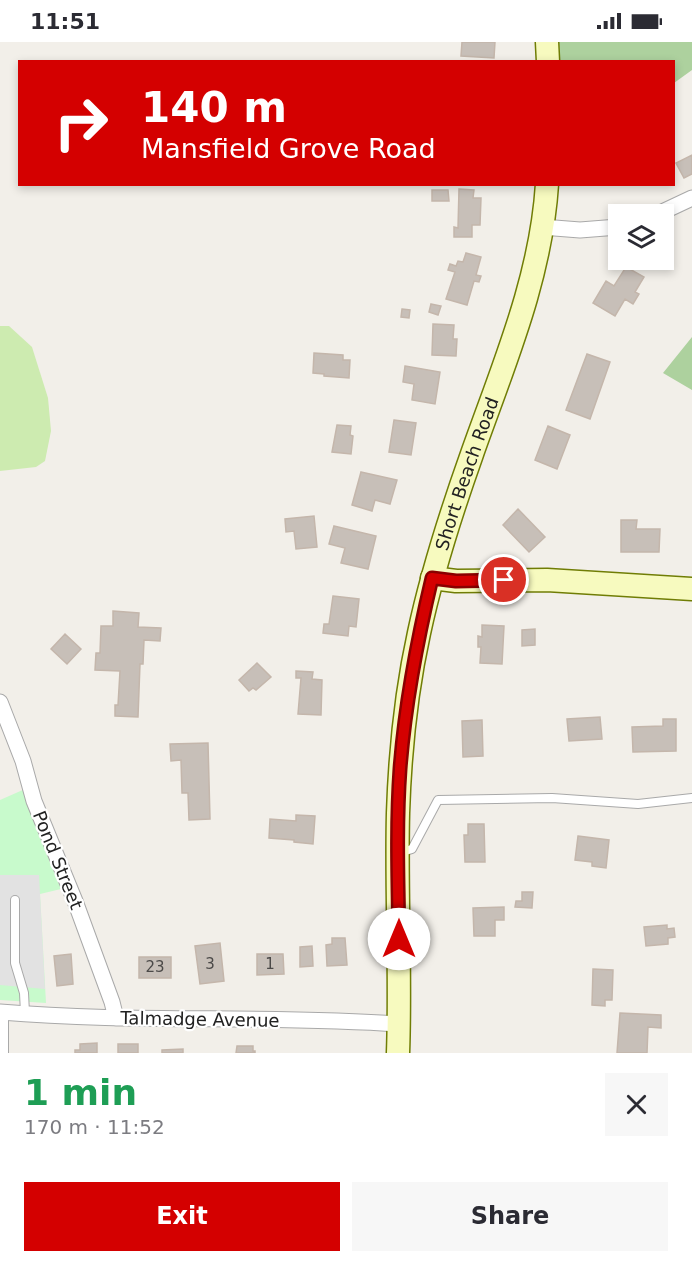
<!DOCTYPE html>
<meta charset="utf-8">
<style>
body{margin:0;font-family:"DejaVu Sans",sans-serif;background:#f7f7f7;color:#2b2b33;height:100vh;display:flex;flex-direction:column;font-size:22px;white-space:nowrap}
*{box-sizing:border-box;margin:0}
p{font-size:20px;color:#7c7c81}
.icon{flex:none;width:33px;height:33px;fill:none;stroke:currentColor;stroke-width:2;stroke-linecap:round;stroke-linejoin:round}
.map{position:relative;height:1011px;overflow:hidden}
.panel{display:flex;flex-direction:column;background:#fff;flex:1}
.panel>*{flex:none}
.banner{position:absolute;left:18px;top:18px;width:657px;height:126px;border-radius:0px;box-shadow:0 3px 9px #0003;background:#d40000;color:#fff;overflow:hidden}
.buttons{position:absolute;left:608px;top:162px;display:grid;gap:12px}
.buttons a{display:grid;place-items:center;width:66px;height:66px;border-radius:0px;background:#fff;box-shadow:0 3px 9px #0003;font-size:30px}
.pin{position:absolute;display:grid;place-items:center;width:51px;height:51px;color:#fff;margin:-26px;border:3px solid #fff;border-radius:50%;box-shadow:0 2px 6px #0007}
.me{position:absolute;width:66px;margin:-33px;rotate:0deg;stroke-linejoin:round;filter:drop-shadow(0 0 4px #0008)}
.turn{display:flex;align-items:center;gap:21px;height:126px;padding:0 24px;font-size:27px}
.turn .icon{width:78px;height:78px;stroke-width:2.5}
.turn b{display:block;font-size:42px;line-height:51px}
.round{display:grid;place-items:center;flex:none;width:63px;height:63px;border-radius:0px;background:#f7f7f7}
.headline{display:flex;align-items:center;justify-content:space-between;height:102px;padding:0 24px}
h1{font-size:36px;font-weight:800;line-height:45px;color:#1e9e55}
.cta{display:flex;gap:12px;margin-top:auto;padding:12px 24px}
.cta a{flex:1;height:69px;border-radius:0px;background:#d40000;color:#fff;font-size:24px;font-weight:800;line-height:69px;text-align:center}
.cta a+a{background:#f7f7f7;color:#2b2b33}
.status{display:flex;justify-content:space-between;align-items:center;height:42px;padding:0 30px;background:#fff;direction:ltr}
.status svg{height:16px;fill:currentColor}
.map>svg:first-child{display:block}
.grass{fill:#cdebb0}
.forest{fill:#add19e}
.park{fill:#c8facc}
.parking{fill:#e2e2e2}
.building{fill:#c7bfb8;stroke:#c4b6ab;stroke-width:1.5}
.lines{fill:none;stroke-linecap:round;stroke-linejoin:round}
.lane-casing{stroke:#a9a9a9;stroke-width:10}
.street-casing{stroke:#a9a9a9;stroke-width:17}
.secondary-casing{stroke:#707d05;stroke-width:25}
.lane{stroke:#fff;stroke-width:8}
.street{stroke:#fff;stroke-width:15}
.secondary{stroke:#f7fabf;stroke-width:22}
.route-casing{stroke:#8a0000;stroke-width:15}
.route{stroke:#d40000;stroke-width:10}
.labels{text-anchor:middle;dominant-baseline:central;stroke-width:4.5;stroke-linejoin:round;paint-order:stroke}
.number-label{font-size:15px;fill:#4b4948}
.street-label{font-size:18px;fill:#222;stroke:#fff}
</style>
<div class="status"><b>11:51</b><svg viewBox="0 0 49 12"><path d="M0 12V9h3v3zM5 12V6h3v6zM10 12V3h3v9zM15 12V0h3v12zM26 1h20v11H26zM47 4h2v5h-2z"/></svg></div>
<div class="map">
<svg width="692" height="1011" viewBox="0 0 692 1011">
<rect width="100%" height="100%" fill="#f2efe9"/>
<!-- grass -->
<path class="grass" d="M0,284H9L32,305L48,356L51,389L45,419L36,425L0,429Z"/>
<!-- forest -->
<path class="forest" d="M558,0H692V28L674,41V20L558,19Z
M692,295V348L663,331Z"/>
<!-- park -->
<path class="park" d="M25,747L61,847L40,852L46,961L0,958V758Z"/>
<!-- parking -->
<path class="parking" d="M0,833H39L45,947L0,943Z"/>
<!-- building -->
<path class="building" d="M462,0H495L494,16L461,14Z
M692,113V132L684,136L676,121Z
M459,147L474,148L473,156H481L480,183H472V195H454V185L458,186Z
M432,148H448L449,159H432Z
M466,211L481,215L476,233L481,234L479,240L474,239L467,263L446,257L455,230L448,228L450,222L456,224L458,219L463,220Z
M626,225L644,235L635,250L639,252L633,262L625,257L615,274L593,261L606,239L614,244Z
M431,262L441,264L438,273L429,270Z
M402,267L410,268L409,276L401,275Z
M433,282L454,283L453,297H457L456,314L432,313Z
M314,311L343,313V318H350L349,336L324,334V332L313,331Z
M587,312L610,320L590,377L566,368Z
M405,324L440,330L435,362L412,358L414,342L403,340Z
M394,378L416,381L411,413L389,410Z
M337,383L351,384L350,393L353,394L351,412L332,410Z
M548,384L570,393L557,427L535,418Z
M361,430L397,438L390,462L375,458L372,469L352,463Z
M518,467L545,495L529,510L503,483Z
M314,474L317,505L296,507L294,489L286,490L285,477Z
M621,478H637L636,487H660L659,510H621Z
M334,484L376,494L368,527L341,521L345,506L329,502Z
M333,554L359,557L356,585L349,584L348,594L323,591L324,582H329Z
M113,569L139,571L138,585L161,586L160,599L144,598L143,622H140L138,675L115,674V663H118L120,629L95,628L96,611H100L101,584H113Z
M482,583L504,584L502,622L480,621L481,605H478V594L482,595Z
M535,587V603L522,604V588Z
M65,592L81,607L67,622L51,607Z
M257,621L271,635L256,648L253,646L249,649L239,638Z
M296,629L313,630L312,637L322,638L321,673L298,672L301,636H296Z
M600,675L602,697L569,699L567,677Z
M663,677H676V709L633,710L632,685L663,684Z
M482,678L483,714L463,715L462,679Z
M208,701L210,777L189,778L188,751H182L181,718L171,719L170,702Z
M296,773L315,774L313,802L294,800V798L269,796L270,777L296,779Z
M468,782H484L485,820H465L464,793H468Z
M578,794L609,798L606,826L592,824V820L575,818Z
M522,850H533L532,866L515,865L516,859H522Z
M504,865V878H495V894H474L473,866Z
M667,883V887L674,886L675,895L668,896V902L646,904L644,885Z
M332,896H345L347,923L327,924L326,903L332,902Z
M220,901L224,939L200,942L195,904Z
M312,904L313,924L300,925V905Z
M71,912L73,942L57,944L54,914Z
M257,912H283L284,932L257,933Z
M139,915H171V936H139Z
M593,927L613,928L612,958H605V964L592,963Z
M620,971L661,973V986L648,985L647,1011H617Z
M97,1001V1011H75V1008H80V1002Z
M118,1002H138V1011H118Z
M237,1004H253V1009H255V1011H236Z
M183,1007V1011H162V1008Z"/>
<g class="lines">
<defs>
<path id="lane" d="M399,811L412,807L438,758L552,756L638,762L692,756
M15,858V921L24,951L25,971
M4,1011V970"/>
<path id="street" d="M658,172L692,156
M542,185L580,188L618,185
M0,660L23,719L34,759L75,859L112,960L116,976
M0,970C133,981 266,973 399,982"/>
<g id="secondary">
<path d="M547,0L548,20"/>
<path d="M432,536L456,539L547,538L692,547"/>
<path id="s1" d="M398,1011C401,931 396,851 398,771C400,710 406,650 419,591C432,530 451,471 472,412C503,324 541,237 547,142"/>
</g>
</defs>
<!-- lane casing -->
<use href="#lane" class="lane-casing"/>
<!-- street casing -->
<use href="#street" class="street-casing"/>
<!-- secondary casing -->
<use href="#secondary" class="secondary-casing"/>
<!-- lane -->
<use href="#lane" class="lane"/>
<!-- street -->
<use href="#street" class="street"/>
<!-- secondary -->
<use href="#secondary" class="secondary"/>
</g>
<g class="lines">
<defs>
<path id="route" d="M399,897C398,840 396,783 400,727C405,662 417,599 432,536L456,539L504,538"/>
</defs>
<!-- route casing -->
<use href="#route" class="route-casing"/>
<!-- route -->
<use href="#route" class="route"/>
</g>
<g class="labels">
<!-- number labels -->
<g class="number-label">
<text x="210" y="922">3</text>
<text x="270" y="922">1</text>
<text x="155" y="925">23</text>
</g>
<!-- street labels -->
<g class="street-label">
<text stroke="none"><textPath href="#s1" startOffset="588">Short Beach Road</textPath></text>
<text transform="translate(58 818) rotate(68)">Pond Street</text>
<text transform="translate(200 977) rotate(1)">Talmadge Avenue</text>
</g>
</g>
</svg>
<div class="buttons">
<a><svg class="icon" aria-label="layers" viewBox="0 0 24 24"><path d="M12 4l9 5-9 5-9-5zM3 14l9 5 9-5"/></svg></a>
</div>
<div class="pin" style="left:504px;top:538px;background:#d93025"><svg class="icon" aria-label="arrive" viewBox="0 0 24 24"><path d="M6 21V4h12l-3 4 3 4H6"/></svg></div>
<svg class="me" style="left:399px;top:897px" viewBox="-20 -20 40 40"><circle r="19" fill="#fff"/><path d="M0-13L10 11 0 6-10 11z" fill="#d40000"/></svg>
<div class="banner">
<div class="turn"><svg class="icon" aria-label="right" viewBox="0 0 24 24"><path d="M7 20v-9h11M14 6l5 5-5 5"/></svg><div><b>140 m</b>Mansfield Grove Road</div></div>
</div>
</div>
<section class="panel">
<div class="headline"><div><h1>1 min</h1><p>170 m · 11:52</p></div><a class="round"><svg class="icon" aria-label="close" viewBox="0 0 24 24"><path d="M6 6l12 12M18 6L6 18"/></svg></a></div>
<div class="cta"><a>Exit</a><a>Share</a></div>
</section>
